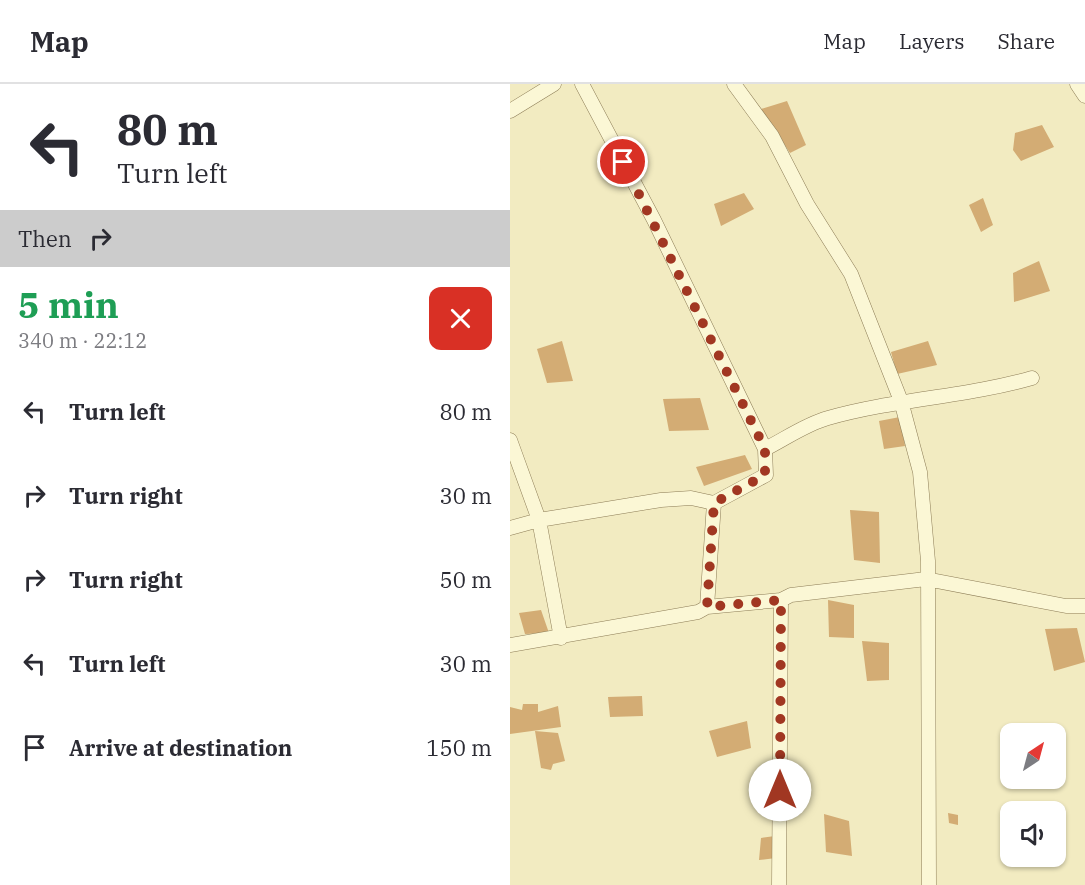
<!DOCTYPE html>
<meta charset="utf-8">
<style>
body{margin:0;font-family:"IBM Plex Serif",serif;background:#f2f2f3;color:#2b2b33;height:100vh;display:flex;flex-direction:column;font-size:22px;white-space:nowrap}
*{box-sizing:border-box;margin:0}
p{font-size:20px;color:#7c7c81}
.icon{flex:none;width:33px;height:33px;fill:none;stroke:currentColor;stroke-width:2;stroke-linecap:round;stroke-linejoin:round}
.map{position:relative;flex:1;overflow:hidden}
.sheet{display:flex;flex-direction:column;background:#fff;width:510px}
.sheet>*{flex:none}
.banner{background:#fff;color:#2b2b33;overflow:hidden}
.needle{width:39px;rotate:36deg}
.tools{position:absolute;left:490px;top:639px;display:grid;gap:12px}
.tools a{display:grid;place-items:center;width:66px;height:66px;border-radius:12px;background:#fff;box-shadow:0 2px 4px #0004;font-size:30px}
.pin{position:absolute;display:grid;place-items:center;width:51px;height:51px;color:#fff;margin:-26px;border:3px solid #fff;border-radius:50%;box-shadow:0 2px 6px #0007}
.me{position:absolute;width:66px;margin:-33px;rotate:0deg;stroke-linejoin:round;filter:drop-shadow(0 0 4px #0008)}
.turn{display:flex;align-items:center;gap:21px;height:126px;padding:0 18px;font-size:27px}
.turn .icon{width:78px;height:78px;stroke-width:2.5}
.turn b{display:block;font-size:42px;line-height:51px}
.then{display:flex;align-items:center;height:57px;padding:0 18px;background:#0003;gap:12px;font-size:22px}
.round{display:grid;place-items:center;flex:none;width:63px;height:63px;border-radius:12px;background:#f2f2f3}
.overview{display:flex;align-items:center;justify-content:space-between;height:102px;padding:0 18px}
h1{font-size:36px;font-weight:800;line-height:45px;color:#1e9e55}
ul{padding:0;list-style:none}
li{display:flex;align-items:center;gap:18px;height:84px;padding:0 18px}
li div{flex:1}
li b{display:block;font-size:22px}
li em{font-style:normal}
header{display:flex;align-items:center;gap:36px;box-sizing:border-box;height:84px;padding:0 30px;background:#fff;border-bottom:2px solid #e1e1e2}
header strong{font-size:28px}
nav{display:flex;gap:33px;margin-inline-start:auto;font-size:21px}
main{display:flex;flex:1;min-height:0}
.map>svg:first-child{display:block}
.building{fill:#d3ac74}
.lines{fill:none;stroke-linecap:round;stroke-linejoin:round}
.street-casing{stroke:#8d7d57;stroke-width:15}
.street{stroke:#fbf7d5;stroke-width:14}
.route{stroke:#a13722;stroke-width:10;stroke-dasharray:0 18}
</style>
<header>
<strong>Map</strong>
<nav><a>Map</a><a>Layers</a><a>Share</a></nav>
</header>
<main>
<section class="sheet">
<div class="banner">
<div class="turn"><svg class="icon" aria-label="left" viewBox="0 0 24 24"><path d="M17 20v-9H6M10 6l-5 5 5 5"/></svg><div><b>80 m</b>Turn left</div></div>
<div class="then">Then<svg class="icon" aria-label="right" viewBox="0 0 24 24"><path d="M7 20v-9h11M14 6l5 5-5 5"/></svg></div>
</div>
<div class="overview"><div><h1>5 min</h1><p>340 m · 22:12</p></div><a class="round" style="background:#d93025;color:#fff"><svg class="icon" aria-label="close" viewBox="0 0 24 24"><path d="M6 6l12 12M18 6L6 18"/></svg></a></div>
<ul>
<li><svg class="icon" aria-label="left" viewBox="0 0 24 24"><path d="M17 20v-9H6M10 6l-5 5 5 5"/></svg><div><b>Turn left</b></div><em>80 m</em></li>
<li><svg class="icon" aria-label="right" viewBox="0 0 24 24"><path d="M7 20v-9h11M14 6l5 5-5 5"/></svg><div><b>Turn right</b></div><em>30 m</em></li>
<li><svg class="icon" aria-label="right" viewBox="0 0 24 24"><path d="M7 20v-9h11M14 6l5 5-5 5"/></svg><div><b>Turn right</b></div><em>50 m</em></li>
<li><svg class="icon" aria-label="left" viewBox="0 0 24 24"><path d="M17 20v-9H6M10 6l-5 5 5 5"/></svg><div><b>Turn left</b></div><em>30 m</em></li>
<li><svg class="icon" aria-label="arrive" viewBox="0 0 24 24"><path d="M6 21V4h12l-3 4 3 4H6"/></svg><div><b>Arrive at destination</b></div><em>150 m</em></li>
</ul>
</section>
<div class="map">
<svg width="575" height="801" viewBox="0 0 575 801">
<rect width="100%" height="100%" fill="#f2ebc1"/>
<!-- building -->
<path class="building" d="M277,17L296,61L280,69L251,25Z
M532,41L544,63L511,77L503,66L505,49Z
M234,109L244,125L211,142L204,120Z
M473,114L483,141L471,148L459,121Z
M529,177L540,207L504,218L503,189Z
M52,257L63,297L37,299L27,265Z
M418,257L427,281L387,290L381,268Z
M190,314L199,346L159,347L153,315Z
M390,333L395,362L374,365L369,337Z
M235,371L242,385L194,402L186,383Z
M340,426L369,428L370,479L344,476Z
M318,516L344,521V554L319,553Z
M31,526L39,549L15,550L9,529Z
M567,544L575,578L544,587L535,545Z
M352,557L379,559V596L357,597Z
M132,612L133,632L100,633L98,613Z
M13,620H28V628L48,622L51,643L0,650V623L12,626Z
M237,637L241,664L207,673L199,647Z
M25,647L48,649L55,677L43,680L41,686L31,684Z
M438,729L448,731V741L439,739Z
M314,730L339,737L342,772L316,768Z
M265,752L266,774L249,776L251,754Z"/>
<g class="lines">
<defs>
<path id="street" d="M72,0L144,136L255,365
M224,0L262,52L297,120L341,190L391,317L410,388L418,477L419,801
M567,0L575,12
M0,27L44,0
M0,356L29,436L51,554
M0,444L29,436L151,416L181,414L204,419L256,391L255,365C275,355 296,340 318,334C385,315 455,313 522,294
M197,523L204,419
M0,561L188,528L197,523L271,516L281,511L416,495L556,522H575
M269,801L271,516"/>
</defs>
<!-- street casing -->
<use href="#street" class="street-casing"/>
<!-- street -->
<use href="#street" class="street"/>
</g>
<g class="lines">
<!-- route -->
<path class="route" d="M113,78L255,365V391L204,419L197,523L271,516L270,706"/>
</g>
</svg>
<div class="tools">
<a><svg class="needle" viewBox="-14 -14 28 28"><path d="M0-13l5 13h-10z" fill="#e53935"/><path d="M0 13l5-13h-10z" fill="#7c7c81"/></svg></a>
<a><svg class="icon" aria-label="sound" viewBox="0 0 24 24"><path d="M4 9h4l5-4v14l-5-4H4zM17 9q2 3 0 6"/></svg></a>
</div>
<div class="pin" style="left:113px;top:78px;background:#d93025"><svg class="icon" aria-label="arrive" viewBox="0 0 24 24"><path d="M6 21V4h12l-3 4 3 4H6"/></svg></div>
<svg class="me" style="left:270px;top:706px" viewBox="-20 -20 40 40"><circle r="19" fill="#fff"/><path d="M0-13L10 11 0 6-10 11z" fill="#a13722"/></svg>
</div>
</main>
